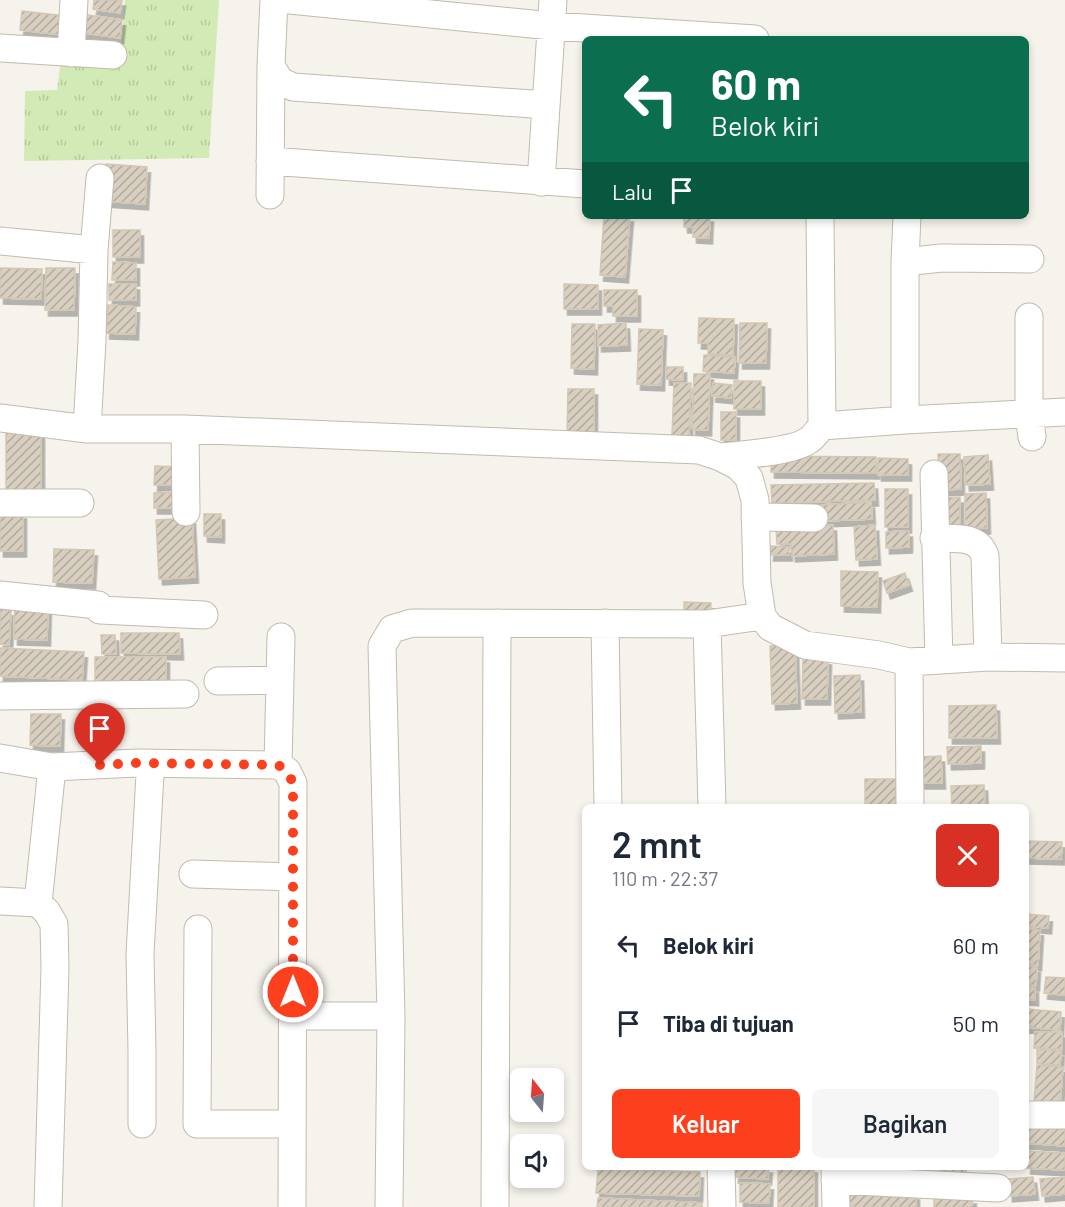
<!DOCTYPE html>
<html lang="id">
<meta charset="utf-8">
<style>
body{margin:0;font-family:Barlow,sans-serif;background:#f6f6f7;color:#1f2937;height:100vh;display:flex;flex-direction:column;font-size:22px;white-space:nowrap}
*{box-sizing:border-box;margin:0}
p{font-size:20px;color:#747a83}
.icon{flex:none;width:33px;height:33px;fill:none;stroke:currentColor;stroke-width:2;stroke-linecap:round;stroke-linejoin:round}
.map{position:relative;flex:1;overflow:hidden}
.side{position:absolute;left:582px;top:804px;width:447px;height:366px;display:flex;flex-direction:column;background:#fff;border-radius:9px;box-shadow:0 3px 9px #0003}
.side>*{flex:none}
.hud{position:absolute;left:582px;top:36px;width:447px;height:183px;border-radius:9px;box-shadow:0 3px 9px #0003;background:#0b6e4f;color:#fff;overflow:hidden}
.needle{width:39px;rotate:343deg}
.fabs{position:absolute;left:510px;top:1068px;display:grid;gap:12px}
.fabs a{display:grid;place-items:center;width:54px;height:54px;border-radius:9px;background:#fff;box-shadow:0 3px 9px #0003;font-size:30px}
.pin{position:absolute;display:grid;place-items:center;width:51px;height:51px;color:#fff;margin:-62px -26px;border-radius:50% 50% 50% 0;rotate:-45deg;box-shadow:0 0 6px #0007}
.pin .icon{rotate:45deg}
.me{position:absolute;width:66px;margin:-33px;rotate:0deg;stroke-linejoin:round;filter:drop-shadow(0 0 4px #0008)}
.turn{display:flex;align-items:center;gap:21px;height:126px;padding:0 30px;font-size:27px}
.turn .icon{width:78px;height:78px;stroke-width:2.5}
.turn b{display:block;font-size:42px;line-height:51px}
.then{display:flex;align-items:center;height:57px;padding:0 30px;background:#0003;gap:12px;font-size:22px}
.round{display:grid;place-items:center;flex:none;width:63px;height:63px;border-radius:9px;background:#f6f6f7}
.headline{display:flex;align-items:center;justify-content:space-between;height:102px;padding:0 30px}
h1{font-size:36px;font-weight:600;line-height:45px}
.cta{display:flex;gap:12px;margin-top:auto;padding:12px 30px}
.cta a{flex:1;height:69px;border-radius:9px;background:#fc3f1d;color:#fff;font-size:24px;font-weight:600;line-height:69px;text-align:center}
.cta a+a{background:#f6f6f7;color:#1f2937}
ul{padding:0;list-style:none}
li{display:flex;align-items:center;gap:18px;height:78px;padding:0 30px}
li div{flex:1}
li b{display:block;font-size:22px}
li em{font-style:normal}
.map>svg:first-child{display:block}
.grass{fill:url(#grass-tufts)}
.building{fill:url(#building-hatch);stroke:#d3c7b4;stroke-width:1.5;filter:url(#shadow)}
.lines{fill:none;stroke-linecap:round;stroke-linejoin:round}
.minor-casing{stroke:#c2bbae;stroke-width:29}
.minor{stroke:#fff;stroke-width:27}
.route{stroke:#fc3f1d;stroke-width:10;stroke-dasharray:0 18}
</style>
<div class="map">
<svg width="1065" height="1207" viewBox="0 0 1065 1207">
<defs>
<pattern id="grass-tufts" width="24" height="20" patternUnits="userSpaceOnUse" patternTransform="scale(1.5)"><rect width="24" height="20" fill="#d2eab5"/><path d="M3 7l-1-3M5 7V3M7 7l1-3M15 17l-1-3M17 17v-4M19 17l1-3" fill="none" stroke="#b6ca9c"/></pattern>
<pattern id="building-hatch" width="6" height="6" patternUnits="userSpaceOnUse" patternTransform="scale(1.5)"><rect width="6" height="6" fill="#d8cfc1"/><path d="M-1 1l2-2M0 6l6-6M5 7l2-2" fill="none" stroke="#b1aa9e"/></pattern>
<filter id="shadow"><feDropShadow dx="3.5" dy="6" stdDeviation="0" flood-color="#0004"/></filter>
</defs>
<rect width="100%" height="100%" fill="#f6f3ec"/>
<!-- grass -->
<path class="grass" d="M125,0H219L209,158L24,161L25,91L57,90L61,59L120,61Z"/>
<!-- building -->
<path class="building" d="M94,0H122L120,13L93,9Z
M22,11L65,16L63,35L20,30Z
M81,14L122,20L120,38L78,32Z
M106,164L147,167L145,204L103,201Z
M604,216H630L625,277L600,275Z
M684,216H710L709,238L693,237V227H684Z
M113,230H140V257H113Z
M113,262L136,263V280H112Z
M0,268L42,269L41,299L0,298Z
M46,268H75L74,310H45Z
M109,284H136V300H109Z
M564,284L598,285V309H564Z
M604,290H637V316H613V306H604Z
M108,305L136,307L135,334L106,333Z
M699,318L734,319L733,355L708,354V343H698Z
M626,323L627,345L598,346V325Z
M740,323H767L766,363H739Z
M572,324H595L594,369L571,368Z
M639,329L663,330L661,385L637,384Z
M704,355L735,357L734,373L703,371Z
M666,367H683V380L666,379Z
M694,374H710L708,430L692,429Z
M734,381H761V409H734Z
M674,383H691L689,436H672Z
M713,383L732,385L731,398L712,396Z
M568,389H594V435H567Z
M721,412H736V440H721Z
M6,431H41V498L6,490Z
M938,454H960L961,489L940,490Z
M988,455L990,484L966,485L964,457Z
M771,456L876,457V473L771,472Z
M878,458L908,459V475H878Z
M155,466L179,467V485H154Z
M874,483L875,500L772,503L771,485Z
M885,489H908V527H885Z
M182,492V508H154V493Z
M986,493L987,528H965V494Z
M960,497V534H938V498Z
M871,502L872,519L822,521L821,505Z
M0,513H23V551H0Z
M204,514H221V537L204,536Z
M192,518L195,577L159,579L156,520Z
M833,525L834,554L792,556L791,544H777L776,529Z
M875,525L877,559L856,560L854,527Z
M909,531V547L886,548V532Z
M771,546L789,547V555H770Z
M54,549L94,550L92,583L53,582Z
M841,571L878,572L877,607L841,606Z
M905,573L909,585L887,593L883,581Z
M684,602L711,603L710,618H684Z
M15,604L48,605L47,640L14,639Z
M0,609L11,610L9,645L0,644Z
M121,633H179L180,654L121,653Z
M101,635H115L116,654H102Z
M795,645L797,703L772,704L770,646Z
M0,648L84,652L82,680L0,676Z
M95,657H166V688H95Z
M803,658L828,659L827,699H802Z
M860,675L861,712L835,713L834,676Z
M996,705L997,738H949V706Z
M31,714H61L60,746L30,745Z
M981,746V763L948,764L947,747Z
M941,756L942,783H918V757Z
M865,779H896V807H865Z
M984,785L985,807H952L951,786Z
M1026,841L1062,842L1061,859L1026,858Z
M1026,914L1049,916L1048,928L1026,926Z
M1026,929L1040,930L1038,965L1026,964Z
M1026,966L1037,967L1036,985H1026Z
M1046,977L1065,978V995L1044,993Z
M1026,987H1035V1000L1026,999Z
M1027,1009L1061,1012L1060,1030L1026,1027Z
M1035,1032H1062V1049L1034,1048Z
M1037,1050L1061,1051L1060,1065L1037,1064Z
M1037,1065L1063,1067L1060,1104L1034,1102Z
M1026,1125L1065,1127V1146L1026,1143Z
M1029,1151L1065,1153V1170L1027,1168Z
M736,1167H769L768,1179L735,1177Z
M778,1167H814V1207H778Z
M939,1167H966V1175L939,1174Z
M598,1169L700,1172L699,1196L596,1193Z
M1033,1177L1035,1194L1009,1196L1008,1179Z
M1065,1177V1194L1042,1196L1040,1179Z
M740,1183L770,1184L769,1203L740,1202Z
M848,1190L916,1194V1207H847Z
M598,1198L702,1203V1207H597Z
M934,1198H973L972,1207H934Z"/>
<g class="lines">
<defs>
<path id="minor" d="M274,0L271,66L280,81L293,87L546,105
M290,0L552,26L755,39
M0,48L113,55
M71,53L74,0
M270,161L585,184
M541,182L553,0
M270,195L271,66
M820,216L822,426
M0,241L94,250L92,341L87,429
M94,250L100,178
M905,262L907,216
M1029,317V414L1032,437
M0,418L87,429H185L699,450L720,457L738,466L749,478L755,500L757,583L762,616L770,627L805,645L879,655L909,662L988,657L1065,658
M905,420L1065,412
M185,429L186,512
M720,457C740,455 793,452 809,440C814,437 818,430 822,426L905,420V262L941,258L1030,259
M934,474L939,660
M0,503H80
M755,517L814,518
M934,538C953,539 978,534 985,556L988,657
M0,595L98,605L100,610L204,615
M605,623L608,807
M707,624L762,616
M909,662L910,807
M218,681L280,680
M0,696L185,694
M0,758L52,767L137,763L278,765L287,771L293,783L292,1207
M137,763L146,767L150,774L140,954L142,1051V1124
M278,765L281,637
M193,874L293,877
M0,901L38,903L52,767
M38,903L47,912L54,924L55,968L48,1207
M198,929L197,1124H292
M293,1016H391L382,646L392,629L412,623L707,624L712,807
M1026,1115H1065
M721,1167L722,1207
M835,1167L836,1207
M835,1180L998,1188
M389,1207L391,1016
M495,1207L497,623"/>
</defs>
<!-- minor casing -->
<use href="#minor" class="minor-casing"/>
<!-- minor -->
<use href="#minor" class="minor"/>
</g>
<g class="lines">
<!-- route -->
<path class="route" d="M100,765L137,763L278,765L287,771L293,783V992"/>
</g>
</svg>
<div class="fabs">
<a><svg class="needle" viewBox="-14 -14 28 28"><path d="M0-13l5 13h-10z" fill="#e53935"/><path d="M0 13l5-13h-10z" fill="#747a83"/></svg></a>
<a><svg class="icon" aria-label="sound" viewBox="0 0 24 24"><path d="M4 9h4l5-4v14l-5-4H4zM17 9q2 3 0 6"/></svg></a>
</div>
<div class="pin" style="left:100px;top:765px;background:#d93025"><svg class="icon" aria-label="arrive" viewBox="0 0 24 24"><path d="M6 21V4h12l-3 4 3 4H6"/></svg></div>
<svg class="me" style="left:293px;top:992px" viewBox="-20 -20 40 40"><circle r="17" fill="#fc3f1d" stroke="#fff" stroke-width="3"/><path d="M0-11L8 9 0 5-8 9z" fill="#fff"/></svg>
<div class="hud">
<div class="turn"><svg class="icon" aria-label="left" viewBox="0 0 24 24"><path d="M17 20v-9H6M10 6l-5 5 5 5"/></svg><div><b>60 m</b>Belok kiri</div></div>
<div class="then">Lalu<svg class="icon" aria-label="arrive" viewBox="0 0 24 24"><path d="M6 21V4h12l-3 4 3 4H6"/></svg></div>
</div>
<section class="side">
<div class="headline"><div><h1>2 mnt</h1><p>110 m · 22:37</p></div><a class="round" style="background:#d93025;color:#fff"><svg class="icon" aria-label="close" viewBox="0 0 24 24"><path d="M6 6l12 12M18 6L6 18"/></svg></a></div>
<ul>
<li><svg class="icon" aria-label="left" viewBox="0 0 24 24"><path d="M17 20v-9H6M10 6l-5 5 5 5"/></svg><div><b>Belok kiri</b></div><em>60 m</em></li>
<li><svg class="icon" aria-label="arrive" viewBox="0 0 24 24"><path d="M6 21V4h12l-3 4 3 4H6"/></svg><div><b>Tiba di tujuan</b></div><em>50 m</em></li>
</ul>
<div class="cta"><a>Keluar</a><a>Bagikan</a></div>
</section>
</div>
